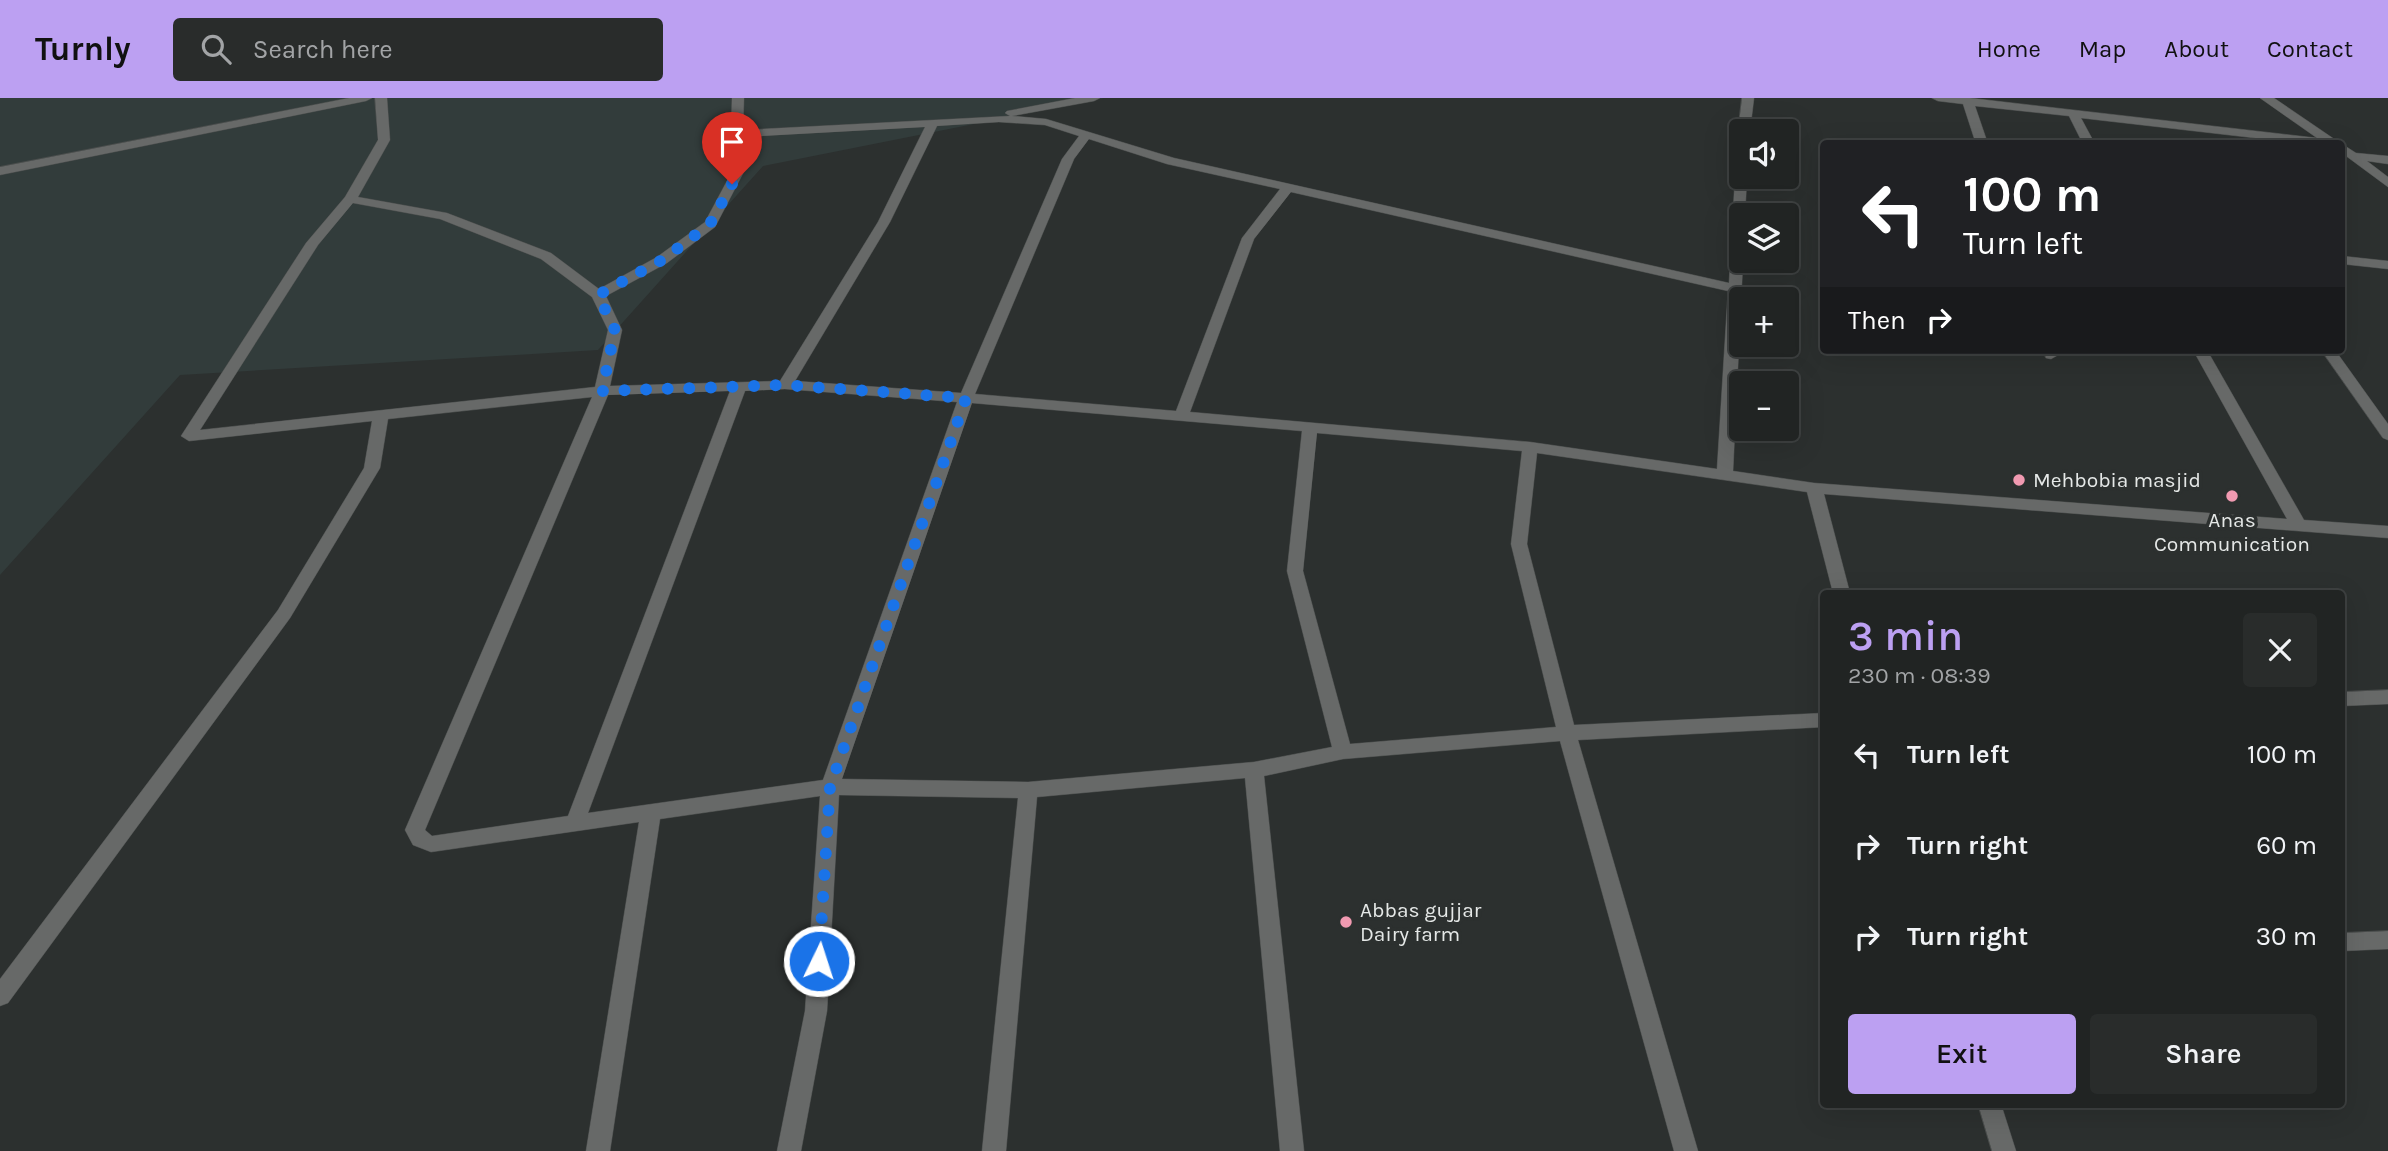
<!DOCTYPE html>
<meta charset="utf-8">
<style>
body{margin:0;font-family:Karla,sans-serif;background:#292c2b;color:#f1f3f6;height:100vh;display:flex;flex-direction:column;font-size:26px;white-space:nowrap}
*{box-sizing:border-box;margin:0}
p{font-size:23px;color:#a2a4a6}
.icon{flex:none;width:38px;height:38px;fill:none;stroke:currentColor;stroke-width:2;stroke-linecap:round;stroke-linejoin:round}
.map{position:relative;flex:1;overflow:hidden}
.drawer{position:absolute;left:1820px;top:492px;width:525px;height:518px;display:flex;flex-direction:column;background:#212423;border-radius:7px;box-shadow:0 7px 28px #0002,0 0 0 2px #3e4141}
.drawer>*{flex:none}
.guide{position:absolute;left:1820px;top:42px;width:525px;height:214px;border-radius:7px;box-shadow:0 7px 28px #0002,0 0 0 2px #3e4141;background:#202124;color:#fff;overflow:hidden}
.controls{position:absolute;left:1729px;top:21px;display:grid;gap:14px}
.controls a{display:grid;place-items:center;width:70px;height:70px;border-radius:7px;background:#212423;box-shadow:0 7px 28px #0002,0 0 0 2px #3e4141;font-size:35px}
.pin{position:absolute;display:grid;place-items:center;width:60px;height:60px;color:#fff;margin:-72px -30px;border-radius:50% 50% 50% 0;rotate:-45deg;box-shadow:0 0 7px #0007}
.pin .icon{rotate:45deg}
.me{position:absolute;width:77px;margin:-38px;rotate:4deg;stroke-linejoin:round;filter:drop-shadow(0 0 5px #0008)}
.turn{display:flex;align-items:center;gap:24px;height:147px;padding:0 28px;font-size:32px}
.turn .icon{width:91px;height:91px;stroke-width:2.5}
.turn b{display:block;font-size:49px;line-height:60px}
.then{display:flex;align-items:center;height:66px;padding:0 28px;background:#0003;gap:14px;font-size:26px}
.round{display:grid;place-items:center;flex:none;width:74px;height:74px;border-radius:7px;background:#292c2b}
.overview{display:flex;align-items:center;justify-content:space-between;height:119px;padding:0 28px}
h1{font-size:42px;font-weight:600;line-height:52px;color:#bca0f2}
.primary-button{display:flex;gap:14px;margin-top:auto;padding:14px 28px}
.primary-button a{flex:1;height:80px;border-radius:7px;background:#bca0f2;color:#111;font-size:28px;font-weight:600;line-height:80px;text-align:center}
.primary-button a+a{background:#292c2b;color:#f1f3f6}
ul{padding:0;list-style:none}
li{display:flex;align-items:center;gap:21px;height:91px;padding:0 28px}
li div{flex:1}
li b{display:block;font-size:26px}
li em{font-style:normal}
header{display:flex;align-items:center;gap:42px;box-sizing:border-box;height:98px;padding:0 35px;background:#bca0f2;color:#111}
header strong{font-size:33px}
nav{display:flex;gap:38px;margin-inline-start:auto;font-size:24px}
.search{width:490px;height:63px;background:#292c2b;display:flex;align-items:center;gap:18px;box-sizing:border-box;padding:0 24px;border-radius:7px;color:#a2a4a6;font-size:26px}
.map>svg:first-child{display:block}
.built{fill:#323c3b}
.lines{fill:none;stroke-linecap:round;stroke-linejoin:round}
.minor-casing{stroke:#4a4d4c;stroke-width:1}
.minor{fill:#676968;fill-rule:evenodd}
.route{stroke:#1a73e8;stroke-width:12;stroke-dasharray:0 21.6}
.poi-dot{fill:#f19ab1;stroke:#2c302f;stroke-width:2.5}
.labels{text-anchor:middle;dominant-baseline:central;stroke-width:7;stroke-linejoin:round;paint-order:stroke}
.poi-label{font-size:21px;fill:#e5e8e7;stroke:#2c302f;text-anchor:start}
</style>
<header>
<strong>Turnly</strong>
<div class="search"><svg class="icon" aria-label="search" viewBox="0 0 24 24"><circle cx="10" cy="10" r="6"/><path d="M15 15l6 6"/></svg>Search here</div>
<nav><a>Home</a><a>Map</a><a>About</a><a>Contact</a></nav>
</header>
<div class="map">
<svg width="2388" height="1053" viewBox="0 0 2388 1053">
<rect width="100%" height="100%" fill="#2c302f"/>
<!-- built -->
<path class="built" d="M0,0H1104L763,68L598,252L180,277L0,477Z"/>
<g class="lines">
<defs>
<path id="minor" d="M349,0H372L366,3L0,77V69Z
M375,0H387L390,42L358,99L447,115L551,155L599,191L657,159L705,124L736,66L731,32L732,0H744L743,32L1010,18L1005,15L1007,13L1075,0H1100L1094,3L1012,18L1046,21L1174,60L1729,185L1735,79L1741,75V79H1747L1745,117H1741L1743,163L1733,373L1814,385L2287,421L2193,252H2207L2304,422L2388,428V440L1824,396L1850,495H1833L1807,394L1537,355L1527,446L1574,627L1824,615V629L1578,642L1698,1053H1674L1560,643L1343,661L1264,678L1304,1053H1280L1245,680L1037,699L1006,1053H982L1018,700L839,697L827,913L801,1053H777L805,913L820,698L660,721L610,1053H586L639,724L431,754L413,747L405,732L592,299L388,321L380,370L290,520L8,905L0,908V881L278,512L364,370L372,323L189,343L181,338L306,145L345,99L378,42ZM999,24L1045,27L1079,38L1062,61L961,295L795,283L890,124L937,28ZM925,29L878,124L780,283L610,288L622,232L606,198L667,165L715,129L748,66L744,39ZM1089,41L1167,66L1280,91L1242,140L1176,313L975,296L1074,61ZM1291,94L1728,193L1717,371L1530,344L1190,314L1254,141ZM353,105L440,121L541,161L592,199L608,232L595,289L200,332L318,147ZM785,291L957,304L823,682L588,715L745,293ZM730,293L568,718L432,738L425,732L608,297ZM972,305L1302,333L1287,473L1332,649L1254,664L1028,684L842,681ZM1317,335L1522,353L1511,446L1556,629L1350,646L1303,473Z
M1742,0H1754L1750,33H1741V36L1738,33Z
M1932,0H1970L2317,40L2260,0H2274L2340,45L2307,46L2081,20L2095,46H2083L2069,18L1975,8L1988,46H1976L1963,6L1938,3Z
M2342,46L2356,55L2388,58V66L2367,63L2388,79V89L2342,55Z
M2342,158L2388,163V171L2342,166Z
M2043,252H2057L2058,257L2051,261L2046,260Z
M2321,252H2335L2388,326V342L2383,340Z
M2388,592V606L2342,608V594Z
M2388,833V851L2342,853V835Z
M1978,1006H2001L2016,1053H1992Z"/>
</defs>
<!-- minor casing -->
<use href="#minor" class="minor-casing"/>
<!-- minor -->
<use href="#minor" class="minor"/>
</g>
<g class="lines">
<!-- route -->
<path class="route" d="M732,86L710,126L662,162L598,197L615,232L602,293L785,287L966,300L830,689L819,863"/>
</g>
<!-- markers -->
<g class="poi-dot">
<circle cx="2019" cy="382" r="7"/>
<circle cx="2232" cy="398" r="7"/>
<circle cx="1346" cy="824" r="7"/>
</g>
<g class="labels">
<!-- poi labels -->
<g class="poi-label">
<text x="2033" y="382">Mehbobia masjid</text>
<text x="2232" y="422" text-anchor="middle">Anas<tspan x="2232" dy="24">Communication</tspan></text>
<text x="1360" y="812">Abbas gujjar<tspan x="1360" dy="24">Dairy farm</tspan></text>
</g>
</g>
</svg>
<div class="controls">
<a><svg class="icon" aria-label="sound" viewBox="0 0 24 24"><path d="M4 9h4l5-4v14l-5-4H4zM17 9q2 3 0 6"/></svg></a>
<a><svg class="icon" aria-label="layers" viewBox="0 0 24 24"><path d="M12 4l9 5-9 5-9-5zM3 14l9 5 9-5"/></svg></a>
<a>+</a>
<a>−</a>
</div>
<div class="pin" style="left:732px;top:86px;background:#d93025"><svg class="icon" aria-label="arrive" viewBox="0 0 24 24"><path d="M6 21V4h12l-3 4 3 4H6"/></svg></div>
<svg class="me" style="left:819px;top:863px" viewBox="-20 -20 40 40"><circle r="17" fill="#1a73e8" stroke="#fff" stroke-width="3"/><path d="M0-11L8 9 0 5-8 9z" fill="#fff"/></svg>
<div class="guide">
<div class="turn"><svg class="icon" aria-label="left" viewBox="0 0 24 24"><path d="M17 20v-9H6M10 6l-5 5 5 5"/></svg><div><b>100 m</b>Turn left</div></div>
<div class="then">Then<svg class="icon" aria-label="right" viewBox="0 0 24 24"><path d="M7 20v-9h11M14 6l5 5-5 5"/></svg></div>
</div>
<section class="drawer">
<div class="overview"><div><h1>3 min</h1><p>230 m · 08:39</p></div><a class="round"><svg class="icon" aria-label="close" viewBox="0 0 24 24"><path d="M6 6l12 12M18 6L6 18"/></svg></a></div>
<ul>
<li><svg class="icon" aria-label="left" viewBox="0 0 24 24"><path d="M17 20v-9H6M10 6l-5 5 5 5"/></svg><div><b>Turn left</b></div><em>100 m</em></li>
<li><svg class="icon" aria-label="right" viewBox="0 0 24 24"><path d="M7 20v-9h11M14 6l5 5-5 5"/></svg><div><b>Turn right</b></div><em>60 m</em></li>
<li><svg class="icon" aria-label="right" viewBox="0 0 24 24"><path d="M7 20v-9h11M14 6l5 5-5 5"/></svg><div><b>Turn right</b></div><em>30 m</em></li>
</ul>
<div class="primary-button"><a>Exit</a><a>Share</a></div>
</section>
</div>
